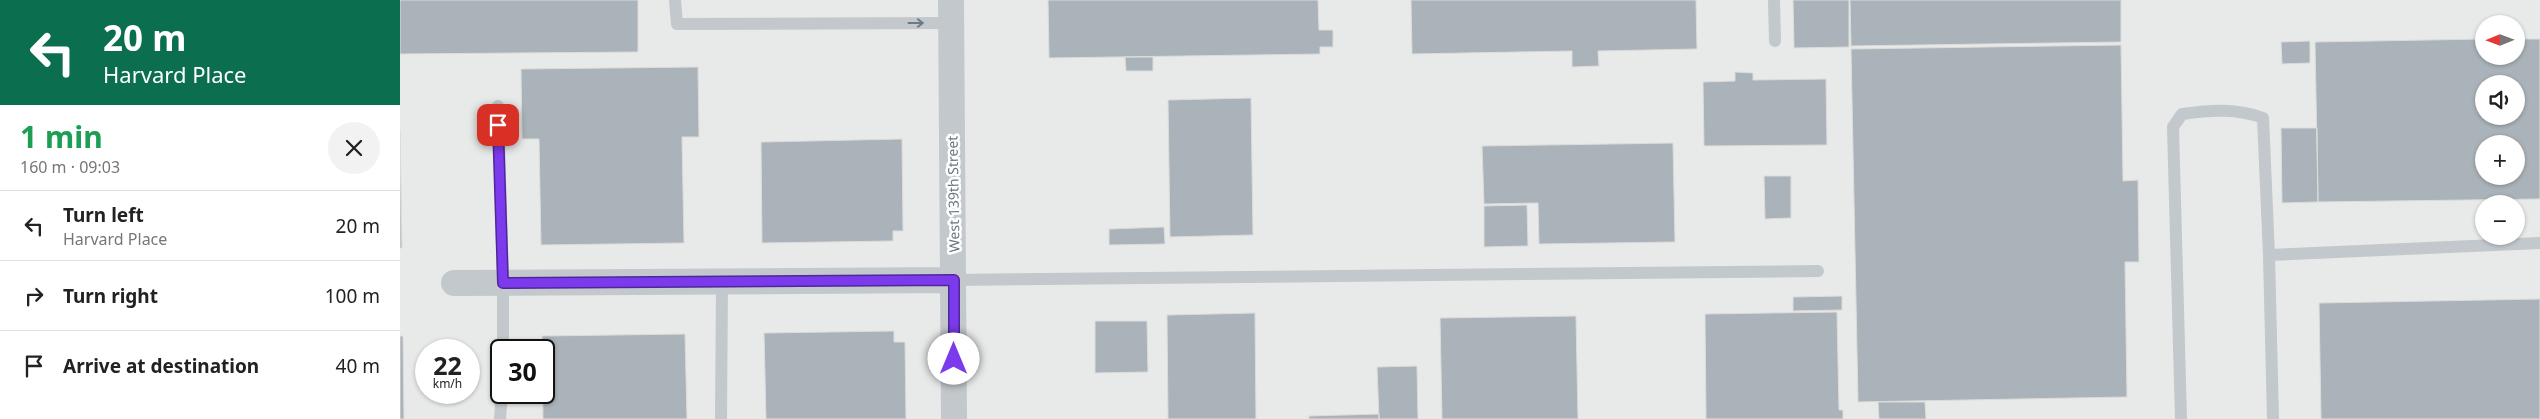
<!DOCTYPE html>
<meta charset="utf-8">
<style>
body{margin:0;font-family:"Noto Sans",sans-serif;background:#f2f2f2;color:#222;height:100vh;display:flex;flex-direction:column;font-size:19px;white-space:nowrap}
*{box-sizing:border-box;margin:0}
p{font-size:16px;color:#767676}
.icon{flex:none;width:28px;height:28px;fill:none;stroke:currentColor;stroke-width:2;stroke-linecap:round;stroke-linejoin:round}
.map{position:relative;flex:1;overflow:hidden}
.drawer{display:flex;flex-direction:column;background:#fff;width:400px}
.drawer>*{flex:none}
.guide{background:#0b6e4f;color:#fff;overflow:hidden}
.needle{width:32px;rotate:269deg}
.controls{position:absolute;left:2075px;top:15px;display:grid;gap:10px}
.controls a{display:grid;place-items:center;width:50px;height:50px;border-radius:50%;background:#fff;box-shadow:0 1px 4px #0004;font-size:25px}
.speed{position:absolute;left:15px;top:339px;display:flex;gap:10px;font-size:25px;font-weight:700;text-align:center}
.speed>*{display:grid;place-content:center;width:65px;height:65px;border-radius:50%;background:#fff;box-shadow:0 1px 4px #0004;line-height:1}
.speed small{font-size:12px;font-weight:400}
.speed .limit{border:2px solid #111;border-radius:8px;background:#fff;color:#111}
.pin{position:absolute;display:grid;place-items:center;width:42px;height:42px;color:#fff;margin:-21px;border-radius:10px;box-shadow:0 2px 8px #0006}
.me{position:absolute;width:55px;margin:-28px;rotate:0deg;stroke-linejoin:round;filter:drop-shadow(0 0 4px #0008)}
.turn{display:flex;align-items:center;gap:18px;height:105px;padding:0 20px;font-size:22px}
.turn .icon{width:65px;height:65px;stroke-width:2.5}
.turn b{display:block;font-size:35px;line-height:42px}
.round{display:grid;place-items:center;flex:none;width:52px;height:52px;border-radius:26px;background:#f2f2f2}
.head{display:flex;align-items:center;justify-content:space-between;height:85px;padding:0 20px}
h1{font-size:30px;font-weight:700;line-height:38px;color:#1e9e55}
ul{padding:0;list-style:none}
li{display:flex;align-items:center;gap:15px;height:70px;padding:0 20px;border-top:1px solid #e0e0e0}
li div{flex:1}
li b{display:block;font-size:19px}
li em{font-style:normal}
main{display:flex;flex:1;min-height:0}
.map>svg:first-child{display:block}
.built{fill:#e8e9e9;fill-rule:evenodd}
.building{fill:#aab3b9;stroke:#dcdcda;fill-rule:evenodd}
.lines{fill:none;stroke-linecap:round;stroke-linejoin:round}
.service{stroke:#c3c8cc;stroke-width:12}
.minor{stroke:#c3c8cc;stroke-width:26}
.oneway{stroke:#6a7a87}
.route-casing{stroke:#51269a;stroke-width:12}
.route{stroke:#7c3aed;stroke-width:9}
.labels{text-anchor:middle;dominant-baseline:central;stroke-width:5;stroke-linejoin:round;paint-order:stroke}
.street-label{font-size:14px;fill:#657683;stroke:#fff}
</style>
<main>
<section class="drawer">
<div class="guide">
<div class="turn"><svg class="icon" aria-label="left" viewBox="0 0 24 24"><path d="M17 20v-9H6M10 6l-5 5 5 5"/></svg><div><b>20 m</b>Harvard Place</div></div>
</div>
<div class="head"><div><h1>1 min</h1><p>160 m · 09:03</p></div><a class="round"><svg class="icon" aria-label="close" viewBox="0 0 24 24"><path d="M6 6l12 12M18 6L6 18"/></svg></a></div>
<ul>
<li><svg class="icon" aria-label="left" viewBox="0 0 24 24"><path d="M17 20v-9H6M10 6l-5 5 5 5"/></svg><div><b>Turn left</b><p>Harvard Place</p></div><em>20 m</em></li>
<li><svg class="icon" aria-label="right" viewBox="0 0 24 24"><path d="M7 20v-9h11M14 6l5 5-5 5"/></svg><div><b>Turn right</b></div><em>100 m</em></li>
<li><svg class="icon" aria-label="arrive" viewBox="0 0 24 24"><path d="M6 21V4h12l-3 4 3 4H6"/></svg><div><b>Arrive at destination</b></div><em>40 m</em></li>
</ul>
</section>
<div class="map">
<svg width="2140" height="419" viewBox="0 0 2140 419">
<rect width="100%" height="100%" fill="#fafaf8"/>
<!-- built -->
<path class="built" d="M0,0H2140V419H0ZM2084,24H2116V56H2084ZM2084,84H2116V116H2084ZM2084,144H2116V176H2084ZM2084,204H2116V236H2084ZM26,350H69V392H26ZM101,350H144V392H101Z"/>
<!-- building -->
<path class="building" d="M0,0H238V52L0,54Z
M648,0H918L919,30H933V47H920V54L649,58Z
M1011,0H1296L1297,49L1198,51L1199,66L1172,67V51L1012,54Z
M1393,0H1449V47L1394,48Z
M1450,0H1721V42L1451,46Z
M2084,39V56H2116V39H2140V199L1918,202L1915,42ZM2084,84H2116V116H2084ZM2084,144H2116V176H2084Z
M1910,41V63L1882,64L1881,42Z
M1721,45L1723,181L1738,180L1739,262H1725L1727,397L1458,402L1451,49Z
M725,57H753V71H726Z
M298,67L299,137H282L284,243L141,245L139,139H122L121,69Z
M1335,72L1353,73V80L1426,79L1427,145L1304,146L1303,82L1335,81Z
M851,98L853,235L770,237L768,100Z
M1881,128H1917L1918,202L1882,203Z
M0,130L2,248H0Z
M502,139L503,231H493V241L362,243L361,142Z
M1273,143L1275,242L1139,244L1138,203L1084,204L1082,146Z
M1364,176H1391V218L1365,219Z
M1127,205L1128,246L1084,247V206Z
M764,227L765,244L709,245V229Z
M1442,296V310L1393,311V297Z
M2140,299V419H1921L1919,303Z
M1437,312L1439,410H1443V419H1306L1305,314Z
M855,313L856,419H768L767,315Z
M1176,316L1178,419H1042L1040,318Z
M695,321H747L748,372L695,373Z
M494,331V342H505L506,419H366L364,333Z
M285,334L287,419H143L142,336Z
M0,336H3L4,419H0Z
M1017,366L1018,419H979L977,367Z
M1478,402H1525L1526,419H1479Z
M979,414V419H909V416Z"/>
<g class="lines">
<!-- service -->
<path class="service" d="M275,0L277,24L552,23
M1374,0L1375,41
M98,106L103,283V350
M554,280L1418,271
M100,419L102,392
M321,419L322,282
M1781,419L1773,127L1782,114C1810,110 1837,108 1863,118L1869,255
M1873,419L1869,255L2140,243"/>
<!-- minor -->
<path class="minor" d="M551,0L554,419
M54,283L554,280"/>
</g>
<!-- one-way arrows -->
<defs><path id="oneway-shaft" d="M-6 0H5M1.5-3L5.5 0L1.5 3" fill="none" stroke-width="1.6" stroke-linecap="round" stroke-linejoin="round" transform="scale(1.25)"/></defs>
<use class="oneway" href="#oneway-shaft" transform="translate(516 23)"/>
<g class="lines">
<defs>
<path id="route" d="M98,125L103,283L554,280V359"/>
</defs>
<!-- route casing -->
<use href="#route" class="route-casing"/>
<!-- route -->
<use href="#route" class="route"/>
</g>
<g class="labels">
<!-- street labels -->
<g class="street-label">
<text transform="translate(553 194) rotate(-91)">West 139th Street</text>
</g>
</g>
</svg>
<div class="controls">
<a><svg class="needle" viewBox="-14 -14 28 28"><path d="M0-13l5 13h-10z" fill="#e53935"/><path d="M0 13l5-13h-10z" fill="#767676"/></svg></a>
<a><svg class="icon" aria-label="sound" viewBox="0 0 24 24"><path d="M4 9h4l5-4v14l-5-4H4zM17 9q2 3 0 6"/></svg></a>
<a>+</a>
<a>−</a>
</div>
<div class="speed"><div>22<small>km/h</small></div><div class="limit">30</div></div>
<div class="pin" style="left:98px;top:125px;background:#d93025"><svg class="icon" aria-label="arrive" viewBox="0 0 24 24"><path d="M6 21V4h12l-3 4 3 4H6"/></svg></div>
<svg class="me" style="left:554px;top:359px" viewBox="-20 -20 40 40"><circle r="19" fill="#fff"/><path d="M0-13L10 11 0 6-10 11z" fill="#7c3aed"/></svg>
</div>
</main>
